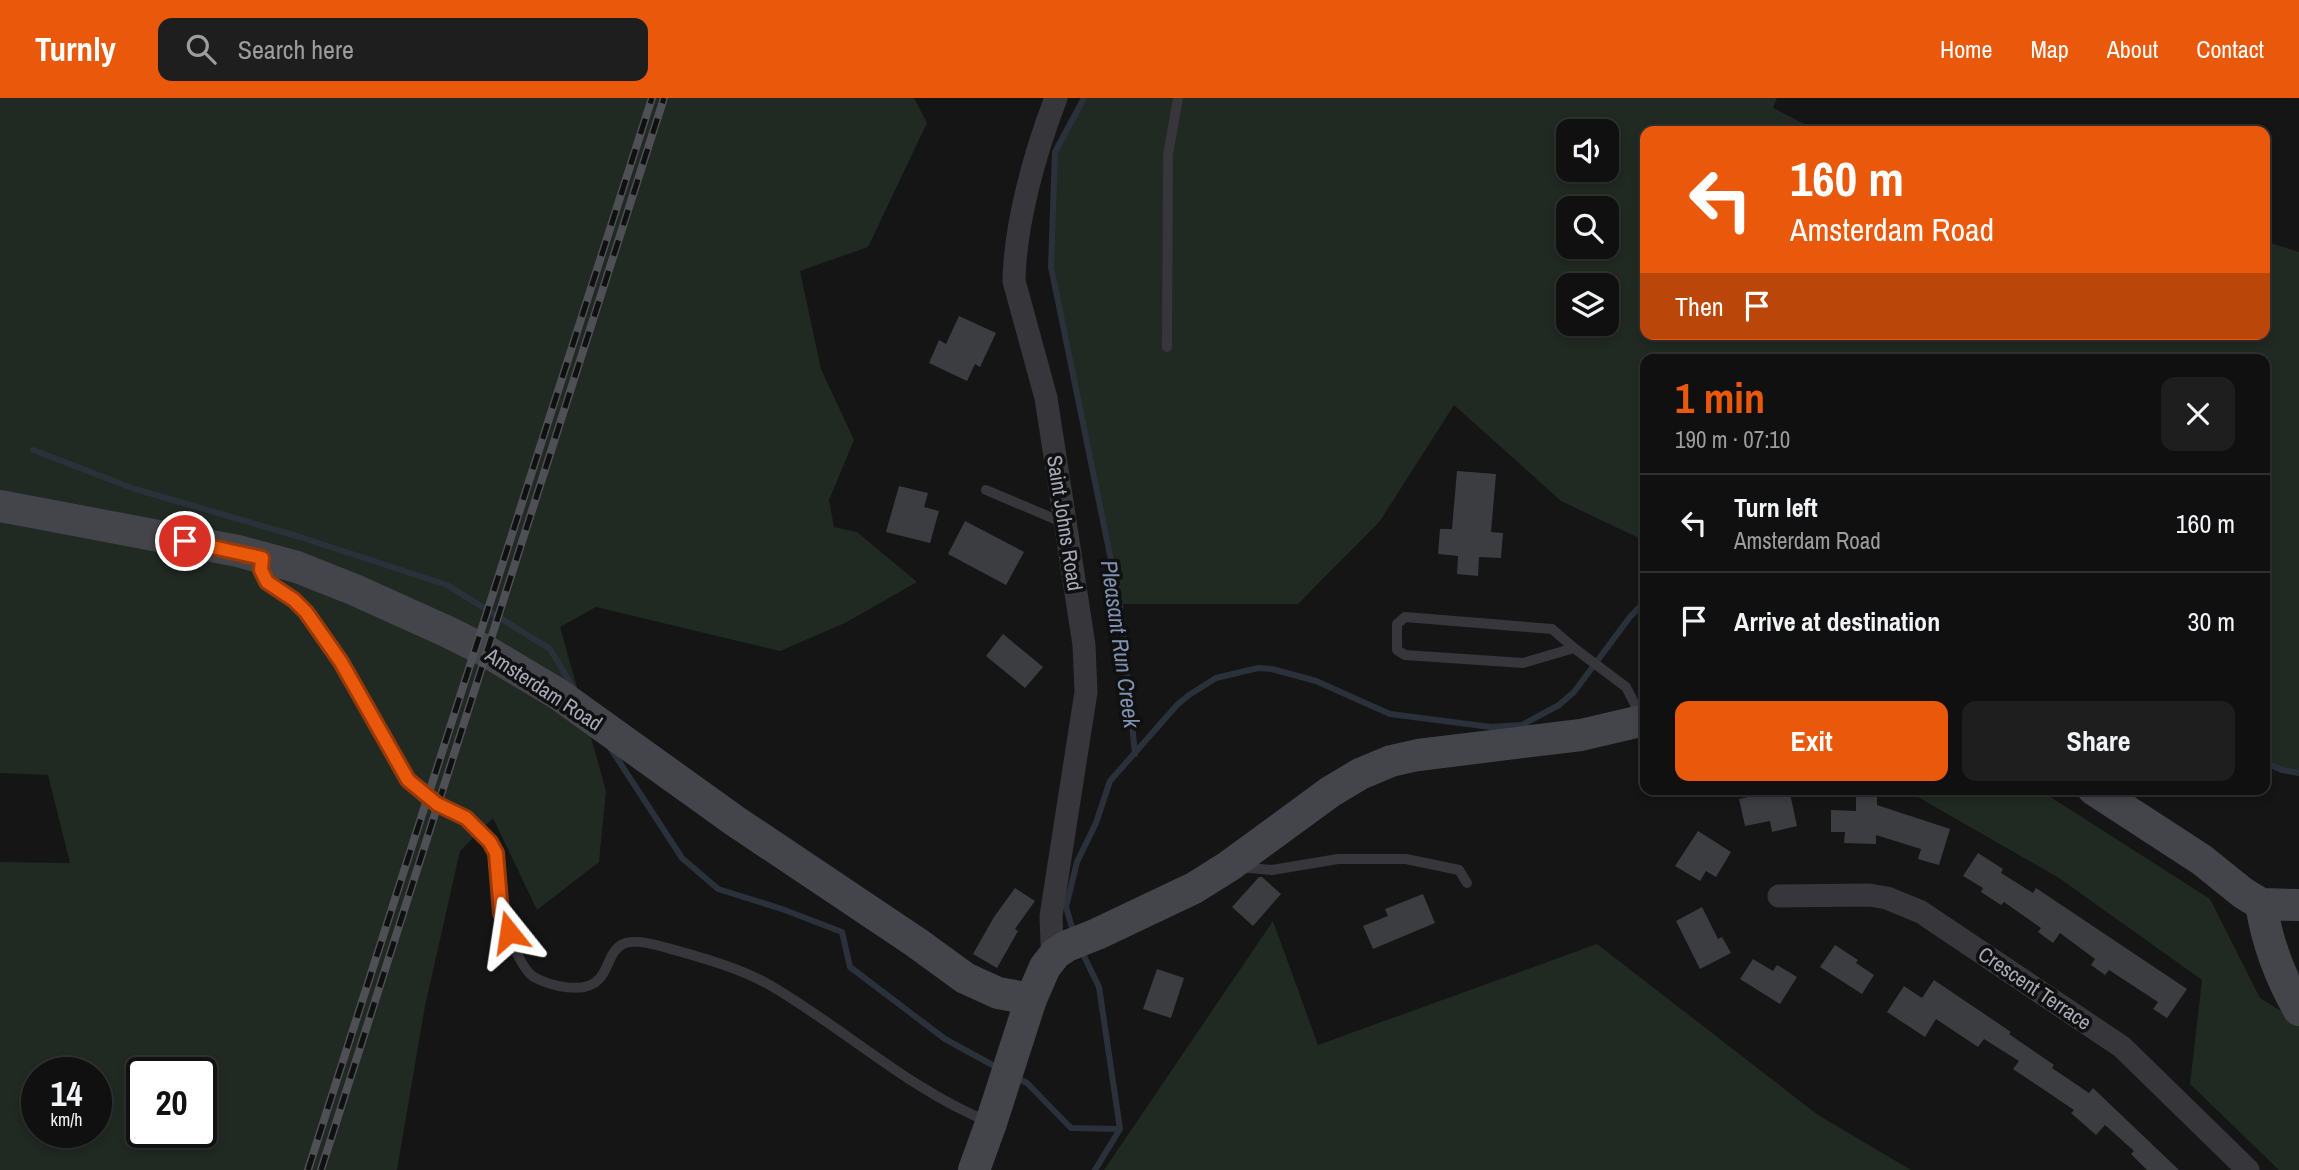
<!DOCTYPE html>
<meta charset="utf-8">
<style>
body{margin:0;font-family:"Archivo Narrow",sans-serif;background:#1e1e1e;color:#f1f3f6;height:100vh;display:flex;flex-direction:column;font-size:26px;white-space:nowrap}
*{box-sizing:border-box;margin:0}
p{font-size:23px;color:#9c9d9f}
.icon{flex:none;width:38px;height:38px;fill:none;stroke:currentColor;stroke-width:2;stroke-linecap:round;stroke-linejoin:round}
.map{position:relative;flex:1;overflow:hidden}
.sheet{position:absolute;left:1640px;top:256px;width:630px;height:441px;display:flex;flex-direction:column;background:#101010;border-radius:14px;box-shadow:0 4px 10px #0003,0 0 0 2px #303030}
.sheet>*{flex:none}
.top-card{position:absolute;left:1640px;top:28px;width:630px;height:214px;border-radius:14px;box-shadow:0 4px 10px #0003,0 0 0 2px #303030;background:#ea580c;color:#fff;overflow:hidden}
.controls{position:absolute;left:1556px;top:21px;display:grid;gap:14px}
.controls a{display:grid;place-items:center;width:63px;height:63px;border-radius:14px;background:#101010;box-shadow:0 4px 10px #0003,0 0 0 2px #303030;font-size:35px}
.speed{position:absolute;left:21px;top:959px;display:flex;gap:14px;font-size:35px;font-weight:700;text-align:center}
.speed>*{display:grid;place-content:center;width:91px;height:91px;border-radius:50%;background:#101010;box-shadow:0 4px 10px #0003,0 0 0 2px #303030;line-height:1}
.speed small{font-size:18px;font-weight:400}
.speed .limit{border:4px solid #111;border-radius:10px;background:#fff;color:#111}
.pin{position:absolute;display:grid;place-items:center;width:60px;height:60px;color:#fff;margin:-30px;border:4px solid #fff;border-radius:50%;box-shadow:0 2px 7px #0007}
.me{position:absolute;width:77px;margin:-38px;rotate:345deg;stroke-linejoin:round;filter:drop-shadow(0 0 5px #0008)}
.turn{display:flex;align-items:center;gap:24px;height:147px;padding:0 35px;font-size:32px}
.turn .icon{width:91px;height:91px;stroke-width:2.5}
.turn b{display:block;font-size:49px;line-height:60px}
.then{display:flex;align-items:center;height:66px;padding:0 35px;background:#0003;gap:14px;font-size:26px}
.round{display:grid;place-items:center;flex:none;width:74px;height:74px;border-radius:14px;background:#1e1e1e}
.headline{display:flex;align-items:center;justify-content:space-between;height:119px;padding:0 35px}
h1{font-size:42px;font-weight:700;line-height:52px;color:#ea580c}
.button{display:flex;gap:14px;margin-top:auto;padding:14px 35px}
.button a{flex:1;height:80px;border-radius:14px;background:#ea580c;color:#fff;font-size:28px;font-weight:700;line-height:80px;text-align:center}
.button a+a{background:#1e1e1e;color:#f1f3f6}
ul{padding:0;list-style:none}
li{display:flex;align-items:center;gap:21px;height:98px;padding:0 35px;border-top:2px solid #303030}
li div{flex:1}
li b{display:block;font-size:26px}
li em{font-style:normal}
header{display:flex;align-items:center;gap:42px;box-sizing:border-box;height:98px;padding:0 35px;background:#ea580c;color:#fff}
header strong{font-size:33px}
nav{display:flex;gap:38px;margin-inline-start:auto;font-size:24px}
.search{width:490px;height:63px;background:#1e1e1e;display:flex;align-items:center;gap:18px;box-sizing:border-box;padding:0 24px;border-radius:14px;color:#9c9d9f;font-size:26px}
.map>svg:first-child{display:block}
.green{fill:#212923;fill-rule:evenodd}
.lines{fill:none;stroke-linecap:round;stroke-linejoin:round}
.stream{stroke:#2b313a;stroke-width:6}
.building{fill:#3c3d40}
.lane{stroke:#36363b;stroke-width:10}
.street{stroke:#36363b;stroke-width:23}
.secondary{stroke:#44444b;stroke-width:32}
.rail-casing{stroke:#4f4f56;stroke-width:8}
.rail{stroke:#101011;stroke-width:5;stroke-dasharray:16;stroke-linecap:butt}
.route-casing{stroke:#983908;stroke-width:18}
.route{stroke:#ea580c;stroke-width:12}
.labels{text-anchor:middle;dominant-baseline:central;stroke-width:7;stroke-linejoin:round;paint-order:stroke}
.street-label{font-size:21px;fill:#a7a9b6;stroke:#101011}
.water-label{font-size:23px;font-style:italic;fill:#7f92b0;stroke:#101011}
</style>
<header>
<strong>Turnly</strong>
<div class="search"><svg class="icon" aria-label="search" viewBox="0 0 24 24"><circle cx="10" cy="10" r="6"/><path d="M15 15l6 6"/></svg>Search here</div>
<nav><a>Home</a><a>Map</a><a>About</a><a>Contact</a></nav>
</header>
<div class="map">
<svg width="2299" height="1072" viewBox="0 0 2299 1072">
<rect width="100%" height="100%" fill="#151516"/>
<!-- green -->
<path class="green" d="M0,0H914L927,25L868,149L800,173L821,271L854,342L829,402L834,429L857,434L917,484L847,524L780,553L596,509L560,529L606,693L599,764L537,812L493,720L460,753L425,908L397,1072H0V764L70,765L48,677L0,675ZM37,975H96V1034H37ZM142,975H201V1034H142Z
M1084,0H1777L1773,10L1818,33H1645V236H2264L2265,143L2299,154V675L2282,672L2265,664L2264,261H1645V443L1561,403L1454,307L1380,423L1298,506H1120L1051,169L1055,54ZM1568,33H1606V72H1568ZM1568,110H1606V149H1568ZM1568,187H1606V226H1568Z
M1904,691H2038L2210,801L2260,900L2299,924V1072H2279L2190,986L2202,882L2059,780Z
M1273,823L1318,947L1597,846L1818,1017L1911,1072H1104Z"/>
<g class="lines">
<!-- stream -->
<path class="stream" d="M1084,0L1055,54L1051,169L1120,506L1135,656
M33,352L135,391L300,439L447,487L550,551L574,591
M611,651L682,760L718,791L782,811L842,834L850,869L945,941L998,970
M2264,664L2282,672L2299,675
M1074,836L1066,809L1077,764L1096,725L1110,683L1177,607L1189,597L1216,580L1258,570L1272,571L1316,583L1390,616L1491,629L1522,627L1559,607L1574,594L1630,519L1645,503
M1081,852L1099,889L1120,1031L1095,1072
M1017,980L1027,985L1071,1030L1120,1031"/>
</g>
<!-- building -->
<path class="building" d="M959,218L996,235L980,269L975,266L967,283L929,265L939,242L946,246Z
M1457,373L1496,376L1491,434L1503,435L1501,460L1479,459L1478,478L1457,476L1458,458L1438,456L1440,431H1452Z
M899,388L928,395L924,409L939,413L930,445L886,434Z
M965,423L1024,454L1006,487L948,456Z
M1003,536L1043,569L1025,590L986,558Z
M1784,691H1789L1797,728L1772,734L1770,723L1745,728L1739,701Z
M1856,698L1877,699V707L1950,731L1939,767L1918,761L1921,751L1876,737V746L1844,745L1845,734H1831V712L1856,713Z
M1698,733L1731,754L1716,779L1706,773L1700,783L1675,768Z
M1978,755L2003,771L2001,775L2033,795L2036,790L2187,891L2167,920L2153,911L2158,904L2109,872L2105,877L2091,867L2095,861L2060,835L2053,845L2038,834L2041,830L2004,804L2001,807L1981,794L1983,790L1963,778Z
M1259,779H1262L1281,796L1253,828L1232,809Z
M1015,790L1035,803L1015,831L1018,833L997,870L973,856L994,819Z
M1423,796L1435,825L1373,851L1363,828L1388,818L1385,811Z
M1702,809L1718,841L1722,839L1731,855L1700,871L1676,823Z
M1835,847L1858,862L1856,865L1874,877L1862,896L1820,869Z
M1753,861L1773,873L1777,867L1797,879L1780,906L1740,881Z
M1157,871L1184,880L1171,920L1143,911Z
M1934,882L2011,934L2009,936L2054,967L2052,970L2089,995L2093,990L2179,1072H2147L2131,1056L2134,1053L2105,1027L2096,1037L2071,1015L2074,1012L2013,971L2019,963L1984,941L1978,949L1936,921L1925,939L1887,914L1904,888L1922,900Z"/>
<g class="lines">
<!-- lane -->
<path class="lane" d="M1167,249L1168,57L1178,0
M986,392L1064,425
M262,462C259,490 292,496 307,515C337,552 359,595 383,637C391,651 398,669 409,682C428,705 457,711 478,730C485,737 494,747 496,756C501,775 497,796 501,814C504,828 522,873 534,879C550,888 585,897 599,881C609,871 609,853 623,846C633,841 653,846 664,849C700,859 741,870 773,889C846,932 910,992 989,1024
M1405,519L1552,531L1574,550L1523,565L1405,557L1397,552V526Z
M1574,550L1626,589L1642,620
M1239,769L1272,772L1338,761H1406L1459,772L1467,785"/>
<!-- street -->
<path class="street" d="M1056,0C1035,54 1015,126 1014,183L1046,300L1084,547L1086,594L1051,818L1052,845L1056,855
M1779,798L1869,797L1887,800L1921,814L2122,949L2248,1072"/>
<!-- secondary -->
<path class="secondary" d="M0,408L238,453L297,469L355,492L448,534L486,553L558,596L735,723L917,845L965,880L998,895L1031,901
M2093,691L2202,762L2243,795L2261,806L2299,807
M2261,806C2267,844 2280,879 2299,912
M974,1072L991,1025L1031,901L1045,869L1056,855L1067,848L1097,836L1194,790L1229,768L1330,694L1360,676L1391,663L1418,657L1581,637L1645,622"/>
<defs>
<path id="rail" d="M308,1072L652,0
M321,1072L664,0"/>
</defs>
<!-- rail casing -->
<use href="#rail" class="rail-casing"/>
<!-- rail -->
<use href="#rail" class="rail"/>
</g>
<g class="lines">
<defs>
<path id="route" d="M185,443L262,460L261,472L267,484L294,502L306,514L341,564L408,682L437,706L466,720L490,744L496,755L501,815L509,834"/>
</defs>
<!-- route casing -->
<use href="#route" class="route-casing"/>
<!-- route -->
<use href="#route" class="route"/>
</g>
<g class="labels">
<!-- street labels -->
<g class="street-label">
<text transform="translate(1065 425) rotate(81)">Saint Johns Road</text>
<text transform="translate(544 591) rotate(33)">Amsterdam Road</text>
<text transform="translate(2035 890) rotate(34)">Crescent Terrace</text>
</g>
<!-- water labels -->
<g class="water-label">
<text transform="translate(1121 546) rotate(82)">Pleasant Run Creek</text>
</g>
</g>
</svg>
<div class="controls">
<a><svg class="icon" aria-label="sound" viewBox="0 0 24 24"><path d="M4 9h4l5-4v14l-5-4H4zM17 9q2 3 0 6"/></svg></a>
<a><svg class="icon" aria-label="search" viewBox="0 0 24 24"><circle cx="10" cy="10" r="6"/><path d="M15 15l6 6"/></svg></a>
<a><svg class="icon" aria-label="layers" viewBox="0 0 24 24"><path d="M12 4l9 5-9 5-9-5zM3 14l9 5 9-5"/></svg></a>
</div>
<div class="speed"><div>14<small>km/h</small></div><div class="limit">20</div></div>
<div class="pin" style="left:185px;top:443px;background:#d93025"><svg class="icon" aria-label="arrive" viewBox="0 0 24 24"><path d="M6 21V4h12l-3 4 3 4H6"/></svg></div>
<svg class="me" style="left:509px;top:834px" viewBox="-20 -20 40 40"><path d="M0-17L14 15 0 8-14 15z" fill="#ea580c" stroke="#fff" stroke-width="4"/></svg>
<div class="top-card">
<div class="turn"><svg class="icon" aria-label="left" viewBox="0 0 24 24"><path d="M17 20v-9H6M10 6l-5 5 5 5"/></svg><div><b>160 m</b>Amsterdam Road</div></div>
<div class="then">Then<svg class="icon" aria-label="arrive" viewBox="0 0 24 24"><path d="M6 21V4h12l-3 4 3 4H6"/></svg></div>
</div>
<section class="sheet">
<div class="headline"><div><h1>1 min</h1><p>190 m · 07:10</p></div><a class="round"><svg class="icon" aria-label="close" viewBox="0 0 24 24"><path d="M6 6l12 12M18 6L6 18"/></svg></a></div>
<ul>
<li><svg class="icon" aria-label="left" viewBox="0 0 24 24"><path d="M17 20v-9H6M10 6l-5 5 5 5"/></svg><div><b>Turn left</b><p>Amsterdam Road</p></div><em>160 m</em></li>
<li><svg class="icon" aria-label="arrive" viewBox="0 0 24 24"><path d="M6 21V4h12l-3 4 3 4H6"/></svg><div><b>Arrive at destination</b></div><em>30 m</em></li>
</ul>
<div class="button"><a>Exit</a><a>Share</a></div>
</section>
</div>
